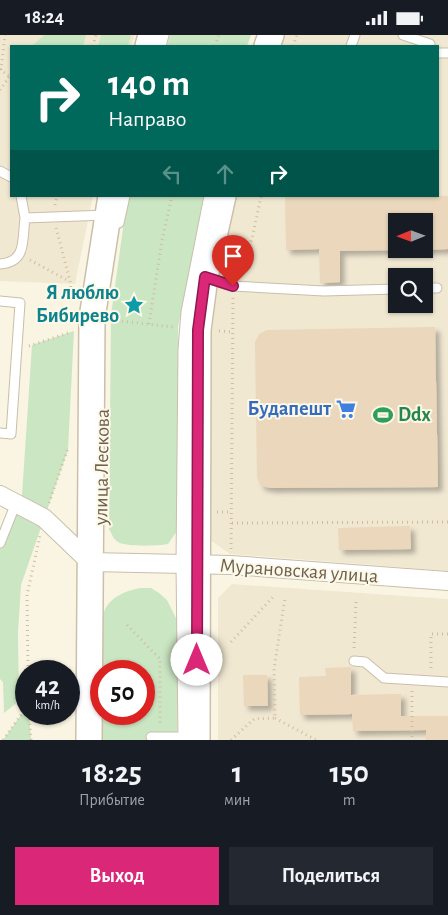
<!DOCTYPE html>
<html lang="ru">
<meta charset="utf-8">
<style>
body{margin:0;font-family:"Alegreya Sans",sans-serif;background:#242831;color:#f1f3f6;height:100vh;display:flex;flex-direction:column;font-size:19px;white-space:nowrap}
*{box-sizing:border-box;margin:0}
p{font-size:16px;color:#9ea1a6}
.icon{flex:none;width:28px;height:28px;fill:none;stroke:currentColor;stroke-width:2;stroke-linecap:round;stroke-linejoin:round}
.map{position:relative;height:705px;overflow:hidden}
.details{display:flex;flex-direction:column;background:#171b24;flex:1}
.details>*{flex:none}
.hud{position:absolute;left:10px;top:10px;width:429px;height:152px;border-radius:0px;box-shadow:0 1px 4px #0004;background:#00695c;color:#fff;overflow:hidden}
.needle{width:32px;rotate:269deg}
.tools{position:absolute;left:388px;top:178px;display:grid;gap:10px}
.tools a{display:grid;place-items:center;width:45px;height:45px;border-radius:0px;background:#171b24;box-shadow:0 1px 4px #0004;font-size:25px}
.speed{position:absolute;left:15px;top:625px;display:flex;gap:10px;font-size:25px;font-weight:700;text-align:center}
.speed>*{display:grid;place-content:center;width:65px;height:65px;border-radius:50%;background:#171b24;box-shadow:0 1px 4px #0004;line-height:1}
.speed small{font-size:12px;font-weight:400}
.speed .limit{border:8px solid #d22;background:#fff;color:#111}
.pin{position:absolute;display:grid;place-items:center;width:42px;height:42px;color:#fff;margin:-51px -21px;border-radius:50% 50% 50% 0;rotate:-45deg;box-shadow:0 0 5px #0007}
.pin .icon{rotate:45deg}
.me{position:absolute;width:55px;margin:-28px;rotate:0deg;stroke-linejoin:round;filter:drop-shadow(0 0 4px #0008)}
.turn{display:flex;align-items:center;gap:18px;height:105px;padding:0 15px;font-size:22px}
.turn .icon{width:65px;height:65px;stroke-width:2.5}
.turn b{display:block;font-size:35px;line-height:42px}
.lanes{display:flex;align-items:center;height:48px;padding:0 15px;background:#0003;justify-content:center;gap:25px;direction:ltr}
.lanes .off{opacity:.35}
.eta{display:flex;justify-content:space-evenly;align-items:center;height:85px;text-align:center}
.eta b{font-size:30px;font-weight:700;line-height:35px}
.primary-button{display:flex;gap:10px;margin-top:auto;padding:10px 15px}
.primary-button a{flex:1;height:58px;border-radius:0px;background:#db2777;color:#fff;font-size:20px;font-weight:700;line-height:58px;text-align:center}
.primary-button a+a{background:#242831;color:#f1f3f6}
.status{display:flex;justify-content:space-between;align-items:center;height:35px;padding:0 25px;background:#171b24;direction:ltr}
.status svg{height:14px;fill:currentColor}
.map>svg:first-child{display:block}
.residential{fill:#f1e8d2;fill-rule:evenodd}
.green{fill:#cbe6c3}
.building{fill:#ead7bc;filter:url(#shadow)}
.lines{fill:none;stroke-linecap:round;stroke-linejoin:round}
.service-casing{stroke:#c9beab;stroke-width:11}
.minor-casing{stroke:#c9beab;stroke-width:20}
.secondary-casing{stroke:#ccbfaa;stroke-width:28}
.path{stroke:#d1bca1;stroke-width:3;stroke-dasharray:1 4;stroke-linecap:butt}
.service{stroke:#fff;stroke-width:9}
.minor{stroke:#fff;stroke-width:18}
.secondary{stroke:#fff;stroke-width:25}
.route-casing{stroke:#8e194d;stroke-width:12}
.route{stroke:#db2777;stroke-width:9}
.labels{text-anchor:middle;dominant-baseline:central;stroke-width:4;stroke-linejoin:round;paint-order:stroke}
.culture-label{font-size:20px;font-weight:bold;fill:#0d838f;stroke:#fdf9e9;text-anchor:end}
.shop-label{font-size:20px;font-weight:bold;fill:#366cbe;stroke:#fdf9e9;text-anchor:end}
.leisure-label{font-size:20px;font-weight:bold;fill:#27864d;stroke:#fdf9e9;text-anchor:start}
.street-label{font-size:20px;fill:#6f5f4c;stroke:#fdf9e9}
</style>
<div class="status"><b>18:24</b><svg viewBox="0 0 49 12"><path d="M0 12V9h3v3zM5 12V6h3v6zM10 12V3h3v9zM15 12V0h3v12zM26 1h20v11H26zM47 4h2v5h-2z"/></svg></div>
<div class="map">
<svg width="448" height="705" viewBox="0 0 448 705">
<defs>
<filter id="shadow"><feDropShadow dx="4.5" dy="4.5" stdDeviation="2.5" flood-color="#0004"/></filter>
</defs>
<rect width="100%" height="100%" fill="#faf5e3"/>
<!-- residential -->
<path class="residential" d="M0,0H135L131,11H11V161H93L75,249L0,246Z
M285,0H448V536L230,519L210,505V310L223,214L236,161H438V11H280ZM396,186H424V214H396ZM396,241H424V269H396Z
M232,549L448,564V705H218V563Z"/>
<!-- green -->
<path class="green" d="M44,0H86L83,11H32Z
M101,0H129L131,1L128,11H98Z
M170,0H251L247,11H167Z
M129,161H204L178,292L177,496L168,509C158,511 126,512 118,507C113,504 112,499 109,494L111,280L125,179Z
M74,296L68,415L21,550L18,598L19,666L4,678L3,647L0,644V508L16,468L22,460L32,310Z
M140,553H151L159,558L167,565L177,585V705H102V679H144V636H102C101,596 90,563 140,553Z
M26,673V679H29L31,705H3Z"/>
<!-- building -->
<path class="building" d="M285,161H448V214L424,215V186H396V215L340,216V247L320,248L319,214L286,215Z
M435,292L438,452L271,453L261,451L257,442L255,307L259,299L267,295Z
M410,491L411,514L339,515L338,493Z
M351,632V660L401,659V681H448V705H426V695L353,696L352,679L300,680L299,642L326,641L325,633Z
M243,640H267L268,671H244Z"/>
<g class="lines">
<defs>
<path id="service" d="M403,0L430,9
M161,11L164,0
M351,11L355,0
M438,18H448
M0,136L11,142
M21,161L25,183
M119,188L125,161
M0,229C27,227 22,205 25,183L107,180
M206,242L233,251L324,256L396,254
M424,253H437
M0,266L20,268L11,399L0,398
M0,508L16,468
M354,626L365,627L384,643L448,647
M151,702H187
M183,705L181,529L183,314L186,277L209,161"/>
<path id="minor" d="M0,460L44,483L90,527L231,530L448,546"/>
<path id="secondary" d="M148,11L151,0
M267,11L271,0
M89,705L92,283L111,161
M197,705L198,295L205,242L223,161"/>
</defs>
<!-- service casing -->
<use href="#service" class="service-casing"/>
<!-- minor casing -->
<use href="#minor" class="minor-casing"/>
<!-- secondary casing -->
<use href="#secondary" class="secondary-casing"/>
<!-- path -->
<path class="path" d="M93,11L96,0
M215,11L219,0
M293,11L297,0
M0,34L11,43
M1,35L5,0
M0,55L9,42
M55,170L57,161
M56,193L70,246L72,262
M232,222L233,238
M30,225L69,246
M238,239L252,204L261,161
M112,285L173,292
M149,289L162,205L172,161
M219,296L233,297
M29,311L71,297
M49,468L68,413
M217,477H232
M232,488L448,487
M231,514L233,262
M127,590L160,624V689
M231,607L273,562
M354,613L356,567
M431,633V599H448
M28,636L27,560L40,501
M412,656V705
M29,679L31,705
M275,683L316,705
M3,705L26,673
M231,705L254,684L275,683L274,634L285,563"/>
<!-- service -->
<use href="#service" class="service"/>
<!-- minor -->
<use href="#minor" class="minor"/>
<!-- secondary -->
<use href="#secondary" class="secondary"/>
</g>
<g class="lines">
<defs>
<path id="route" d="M197,625L198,295L205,242L233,251"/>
</defs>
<!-- route casing -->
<use href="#route" class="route-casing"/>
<!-- route -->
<use href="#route" class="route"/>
</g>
<!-- icons -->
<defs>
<symbol id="sight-bare" viewBox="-9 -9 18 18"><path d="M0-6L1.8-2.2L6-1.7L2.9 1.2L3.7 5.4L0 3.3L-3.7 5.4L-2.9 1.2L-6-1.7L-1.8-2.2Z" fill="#0f9aa8" stroke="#fdf9e9" stroke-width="2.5" paint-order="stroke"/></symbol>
<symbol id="supermarket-bare" viewBox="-9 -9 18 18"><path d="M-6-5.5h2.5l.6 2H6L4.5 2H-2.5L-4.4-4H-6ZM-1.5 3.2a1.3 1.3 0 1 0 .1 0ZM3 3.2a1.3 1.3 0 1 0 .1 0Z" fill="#3f7fe0" stroke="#fdf9e9" stroke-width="2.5" paint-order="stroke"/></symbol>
<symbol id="stadium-bare" viewBox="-9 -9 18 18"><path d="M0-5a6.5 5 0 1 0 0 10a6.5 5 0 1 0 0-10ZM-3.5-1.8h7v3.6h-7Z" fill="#2e9e5b" stroke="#fdf9e9" stroke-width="2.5" paint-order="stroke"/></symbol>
</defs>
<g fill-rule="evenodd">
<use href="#sight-bare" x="120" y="256" width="28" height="28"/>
<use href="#supermarket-bare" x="332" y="360" width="28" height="28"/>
<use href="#stadium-bare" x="369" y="366" width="28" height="28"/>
</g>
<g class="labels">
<!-- culture labels -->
<g class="culture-label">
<text x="119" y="258">Я люблю<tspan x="119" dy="23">Бибирево</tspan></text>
</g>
<!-- shop labels -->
<g class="shop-label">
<text x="331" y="374">Будапешт</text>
</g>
<!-- leisure labels -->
<g class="leisure-label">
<text x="398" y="380">Ddx</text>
</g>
<!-- street labels -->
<g class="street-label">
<text transform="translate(102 432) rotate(-89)">улица Лескова</text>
<text transform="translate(299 536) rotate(4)">Мурановская улица</text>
</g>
</g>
</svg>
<div class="tools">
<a><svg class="needle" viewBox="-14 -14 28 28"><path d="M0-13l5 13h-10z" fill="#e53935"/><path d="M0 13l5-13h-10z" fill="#9ea1a6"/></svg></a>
<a><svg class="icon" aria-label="search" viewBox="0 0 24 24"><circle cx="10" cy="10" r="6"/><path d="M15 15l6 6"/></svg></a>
</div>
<div class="speed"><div>42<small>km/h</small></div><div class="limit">50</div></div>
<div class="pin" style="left:233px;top:251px;background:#d93025"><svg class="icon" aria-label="arrive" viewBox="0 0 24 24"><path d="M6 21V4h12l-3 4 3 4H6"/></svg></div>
<svg class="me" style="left:197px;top:625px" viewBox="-20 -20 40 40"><circle r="19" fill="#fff"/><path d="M0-13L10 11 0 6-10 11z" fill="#db2777"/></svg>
<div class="hud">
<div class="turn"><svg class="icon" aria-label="right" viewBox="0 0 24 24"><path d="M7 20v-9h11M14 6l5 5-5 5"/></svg><div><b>140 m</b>Направо</div></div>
<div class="lanes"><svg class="icon off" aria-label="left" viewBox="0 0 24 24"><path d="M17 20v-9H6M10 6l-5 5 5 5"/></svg><svg class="icon off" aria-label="ahead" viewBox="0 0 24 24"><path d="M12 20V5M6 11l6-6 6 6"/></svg><svg class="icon" aria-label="right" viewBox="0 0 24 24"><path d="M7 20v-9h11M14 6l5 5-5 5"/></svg></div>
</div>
</div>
<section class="details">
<div class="eta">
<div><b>18:25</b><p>Прибытие</p></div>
<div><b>1</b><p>мин</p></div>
<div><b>150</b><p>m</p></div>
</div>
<div class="primary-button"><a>Выход</a><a>Поделиться</a></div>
</section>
